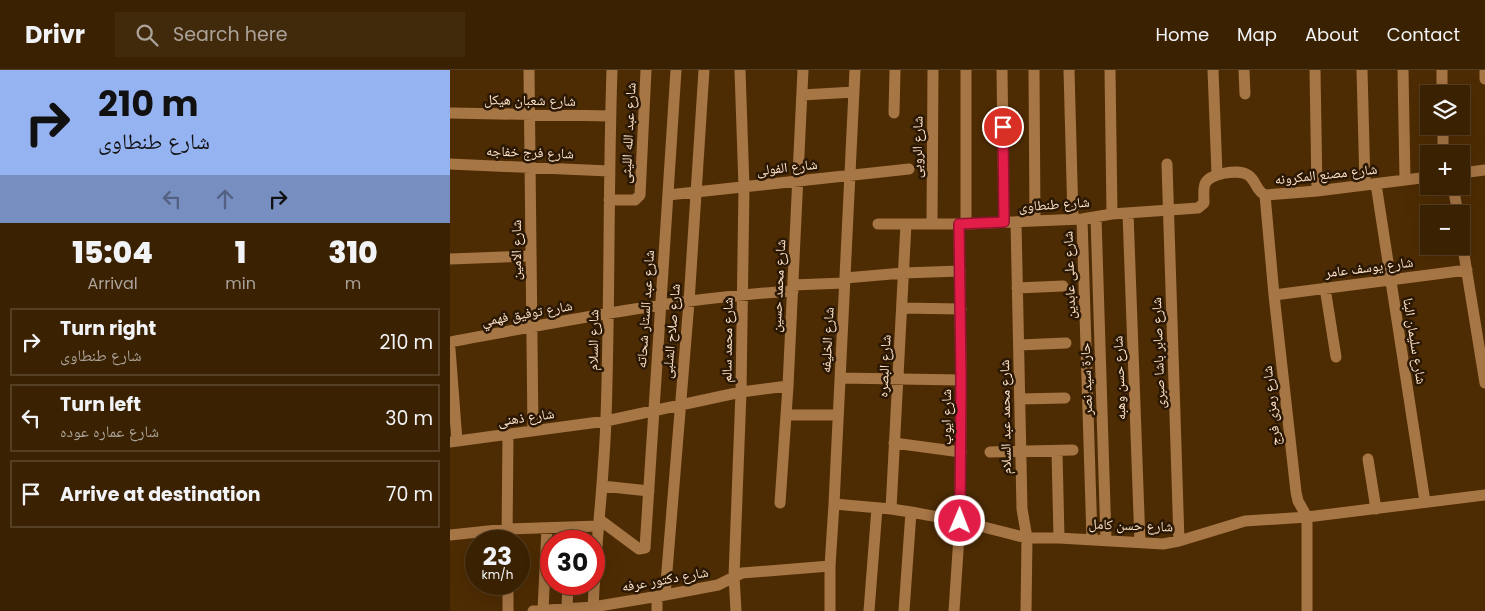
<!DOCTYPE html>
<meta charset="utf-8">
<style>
body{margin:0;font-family:Poppins,"Noto Naskh Arabic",sans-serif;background:#41290c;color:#f1f3f6;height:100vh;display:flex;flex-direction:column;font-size:19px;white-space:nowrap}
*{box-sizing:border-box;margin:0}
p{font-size:16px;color:#aba399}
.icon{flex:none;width:28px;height:28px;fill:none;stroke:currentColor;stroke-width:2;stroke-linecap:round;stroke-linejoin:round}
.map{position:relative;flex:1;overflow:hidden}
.details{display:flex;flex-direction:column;background:#3a2102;width:450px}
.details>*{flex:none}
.banner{background:#95b2f1;color:#111;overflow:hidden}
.tools{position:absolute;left:970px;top:15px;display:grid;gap:10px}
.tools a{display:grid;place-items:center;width:50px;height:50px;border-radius:0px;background:#3a2102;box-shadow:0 5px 20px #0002,0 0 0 1px #543e24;font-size:25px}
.speed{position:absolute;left:15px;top:460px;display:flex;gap:10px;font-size:25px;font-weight:700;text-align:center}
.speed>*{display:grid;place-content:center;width:65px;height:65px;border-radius:50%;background:#3a2102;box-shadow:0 5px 20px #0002,0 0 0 1px #543e24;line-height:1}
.speed small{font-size:12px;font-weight:400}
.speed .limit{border:8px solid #d22;background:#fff;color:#111}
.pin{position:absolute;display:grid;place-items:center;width:42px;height:42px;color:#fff;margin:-21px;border:2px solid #fff;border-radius:50%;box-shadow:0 1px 5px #0007}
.me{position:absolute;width:55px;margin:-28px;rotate:1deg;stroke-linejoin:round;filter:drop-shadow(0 0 4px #0008)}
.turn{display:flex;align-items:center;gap:18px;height:105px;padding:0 15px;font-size:22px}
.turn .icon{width:65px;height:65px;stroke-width:2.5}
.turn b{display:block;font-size:35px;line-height:42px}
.lanes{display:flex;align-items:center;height:48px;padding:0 15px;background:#0003;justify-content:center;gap:25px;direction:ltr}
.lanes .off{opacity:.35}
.eta{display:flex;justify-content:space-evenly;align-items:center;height:85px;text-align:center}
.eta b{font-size:30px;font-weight:800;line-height:35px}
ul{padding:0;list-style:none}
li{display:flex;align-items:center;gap:15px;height:68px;margin:0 10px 8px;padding:0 5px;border:2px solid #543e24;border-radius:0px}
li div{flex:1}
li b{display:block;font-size:19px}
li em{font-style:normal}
header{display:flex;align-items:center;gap:30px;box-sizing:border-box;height:70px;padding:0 25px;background:#3a2102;border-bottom:1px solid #543e24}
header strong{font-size:24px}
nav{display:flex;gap:28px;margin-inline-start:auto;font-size:18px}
.search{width:350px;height:45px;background:#41290c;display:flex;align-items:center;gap:12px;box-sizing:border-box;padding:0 18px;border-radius:0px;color:#aba399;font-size:19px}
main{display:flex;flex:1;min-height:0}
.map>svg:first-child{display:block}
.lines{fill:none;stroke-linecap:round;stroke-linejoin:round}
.minor{stroke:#a77645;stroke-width:11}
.route-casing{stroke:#92132f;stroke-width:12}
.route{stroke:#e11d48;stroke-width:9}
.labels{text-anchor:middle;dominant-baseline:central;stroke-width:5;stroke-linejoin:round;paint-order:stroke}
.street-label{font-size:14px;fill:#fee3ca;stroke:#2b1804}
</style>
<header>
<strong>Drivr</strong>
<div class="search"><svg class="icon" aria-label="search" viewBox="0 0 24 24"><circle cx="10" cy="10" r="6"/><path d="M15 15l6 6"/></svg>Search here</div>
<nav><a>Home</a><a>Map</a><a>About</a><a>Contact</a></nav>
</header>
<main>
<section class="details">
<div class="banner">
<div class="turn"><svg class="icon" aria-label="right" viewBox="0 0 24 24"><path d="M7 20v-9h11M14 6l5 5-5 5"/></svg><div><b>210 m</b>شارع طنطاوى</div></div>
<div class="lanes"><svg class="icon off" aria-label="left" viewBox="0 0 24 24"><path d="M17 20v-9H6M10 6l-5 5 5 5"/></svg><svg class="icon off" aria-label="ahead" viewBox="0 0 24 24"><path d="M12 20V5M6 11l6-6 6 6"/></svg><svg class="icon" aria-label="right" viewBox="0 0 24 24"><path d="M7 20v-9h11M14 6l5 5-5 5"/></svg></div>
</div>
<div class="eta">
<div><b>15:04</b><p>Arrival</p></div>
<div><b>1</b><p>min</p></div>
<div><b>310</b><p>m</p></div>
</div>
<ul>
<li><svg class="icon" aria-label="right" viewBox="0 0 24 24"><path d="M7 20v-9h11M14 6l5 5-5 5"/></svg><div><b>Turn right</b><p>شارع طنطاوى</p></div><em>210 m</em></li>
<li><svg class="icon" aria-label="left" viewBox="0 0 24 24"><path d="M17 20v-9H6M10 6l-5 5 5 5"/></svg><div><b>Turn left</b><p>شارع عماره عوده</p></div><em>30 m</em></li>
<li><svg class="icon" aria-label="arrive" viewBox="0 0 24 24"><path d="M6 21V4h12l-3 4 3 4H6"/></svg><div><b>Arrive at destination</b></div><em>70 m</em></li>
</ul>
</section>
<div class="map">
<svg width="1035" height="541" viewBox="0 0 1035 541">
<rect width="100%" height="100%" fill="#4e2c03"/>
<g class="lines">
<!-- minor -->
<path class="minor" d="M79,0L83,361
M516,0V154
M552,0L554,152
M584,0L585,151
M619,0L623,149
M660,0L662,144
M763,0L767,104
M794,0L795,24
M865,0L867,121
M912,0L915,115
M953,0L955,110
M992,0V24
M1035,0V9
M352,25L404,22
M0,43L160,46
M444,43L445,0
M993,56V84
M0,94L159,101
M717,94L729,471
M1011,103L1035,100
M926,114L975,432
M1003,116L1008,144
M218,125L459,99
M815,125L824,225L846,422L848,431L857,447V541
M159,130H185L190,125L196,0
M678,143L690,473
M646,147L656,470
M632,149L642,469
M566,152L572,439L577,468L576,541
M428,154H516L632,149L662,144L748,138L754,133C754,127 753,119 755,114C759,103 789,99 798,105C806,110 806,121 815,125L867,121L979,107
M482,154L483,0
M1011,166L1035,313
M0,189L81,186
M395,208L453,203L510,201
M343,215L394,213
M567,218L613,216
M875,218L886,287
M824,225L1017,200
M452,238L511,239
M0,272C113,251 228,228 343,221
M569,275L616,273
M0,279L7,371
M390,308L511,310
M570,329L615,328
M336,345H388
M0,372L156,351L291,322L338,316
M444,373L511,382
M607,381L609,468
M540,382L623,380
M918,389L926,439
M152,416L199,421
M330,433L338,316L353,0
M384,434L441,439L461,442L510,451L577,468H609L713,474L729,471L795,451L857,447L1035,425
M441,439L456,154
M150,450L189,479L195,478L226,0
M0,465L57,459L149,456
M57,471L58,364
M120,471L121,457
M58,514V541
M215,525L239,232L254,0
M207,527V541
M117,538L118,514
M93,540L97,458
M83,541L143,537L215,525L268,515L292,503L380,496
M143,541C145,477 154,413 156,348C160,232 158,116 162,0
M286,541L284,506L291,322L294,117L290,0
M380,541V496L384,434L405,0
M419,541L427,438
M454,541L461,442
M504,541L510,451L511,310L509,154"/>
</g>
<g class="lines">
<defs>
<path id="route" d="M510,451L511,310L509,154L554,152L553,57"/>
</defs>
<!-- route casing -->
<use href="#route" class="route-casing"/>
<!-- route -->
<use href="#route" class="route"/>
</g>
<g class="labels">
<!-- street labels -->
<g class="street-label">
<text transform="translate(80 30) rotate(1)">شارع شعبان هيكل</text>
<text transform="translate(178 63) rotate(-87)">شارع عبد الله الليثى</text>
<text transform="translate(467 77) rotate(-89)">شارع الروبى</text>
<text transform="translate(80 82) rotate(2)">شارع فرج خفاجه</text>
<text transform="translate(337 97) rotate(-6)">شارع الفولى</text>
<text transform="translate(876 104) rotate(-6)">شارع مصنع المكرونه</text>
<text transform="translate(604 134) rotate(-4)">شارع طنطاوى</text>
<text transform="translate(66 180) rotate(-90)">شارع الامين</text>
<text transform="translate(919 197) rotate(-7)">شارع يوسف عامر</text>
<text transform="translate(619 205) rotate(-92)">شارع على عابدين</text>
<text transform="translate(328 216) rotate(-87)">شارع محمد حسين</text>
<text transform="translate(195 239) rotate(-86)">شارع عبد الستار شحاته</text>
<text transform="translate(77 243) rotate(-10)">شارع توفيق فهمي</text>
<text transform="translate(221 261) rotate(-85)">شارع صلاح الشلبى</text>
<text transform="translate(143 270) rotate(-89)">شارع السلام</text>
<text transform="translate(277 270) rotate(-89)">شارع محمد سالم</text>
<text transform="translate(377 270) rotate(-87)">شارع الخليفه</text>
<text transform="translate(965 271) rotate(81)">شارع سليمان البنا</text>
<text transform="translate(708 283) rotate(-92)">شارع صابر باشا صبرى</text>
<text transform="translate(434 296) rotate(-87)">شارع البصره</text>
<text transform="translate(669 308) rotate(-92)">شارع حسن وهبه</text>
<text transform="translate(636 309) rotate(-92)">حارة سيد نصر</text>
<text transform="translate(821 336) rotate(-96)">شارع رمزى فرج</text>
<text transform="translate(76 347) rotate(-8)">شارع ذهنى</text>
<text transform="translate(496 347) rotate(-90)">شارع ايوب</text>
<text transform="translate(555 347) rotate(-91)">شارع محمد عبد السلام</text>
<text transform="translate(681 455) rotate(2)">شارع حسن كامل</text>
<text transform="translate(215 509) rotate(-10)">شارع دكتور عرفه</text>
</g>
</g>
</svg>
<div class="tools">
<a><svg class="icon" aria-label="layers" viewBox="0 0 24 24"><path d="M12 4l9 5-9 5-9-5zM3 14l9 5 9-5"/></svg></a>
<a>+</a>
<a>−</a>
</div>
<div class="speed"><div>23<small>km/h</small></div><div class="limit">30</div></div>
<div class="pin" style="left:553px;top:57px;background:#d93025"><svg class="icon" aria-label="arrive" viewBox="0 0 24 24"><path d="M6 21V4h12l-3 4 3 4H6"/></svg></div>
<svg class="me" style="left:510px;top:451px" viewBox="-20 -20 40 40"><circle r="17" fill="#e11d48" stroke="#fff" stroke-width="3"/><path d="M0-11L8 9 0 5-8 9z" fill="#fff"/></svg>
</div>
</main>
